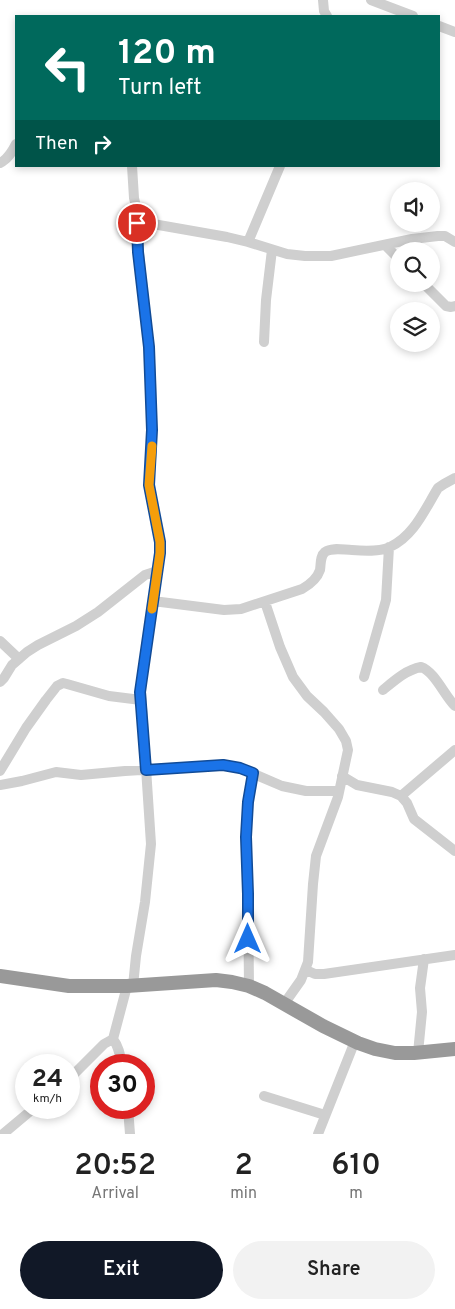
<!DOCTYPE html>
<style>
body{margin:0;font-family:Overpass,sans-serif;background:#f2f2f2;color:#222;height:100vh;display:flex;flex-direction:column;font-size:19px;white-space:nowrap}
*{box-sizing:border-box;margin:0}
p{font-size:16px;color:#767676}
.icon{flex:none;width:28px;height:28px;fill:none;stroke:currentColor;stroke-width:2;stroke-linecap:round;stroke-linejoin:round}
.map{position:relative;height:1134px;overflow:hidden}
.details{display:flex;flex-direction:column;background:#fff;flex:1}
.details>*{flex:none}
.guide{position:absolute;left:15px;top:15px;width:425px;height:152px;border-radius:0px;box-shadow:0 2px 8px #0003;background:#00695c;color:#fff;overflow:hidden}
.buttons{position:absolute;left:390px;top:182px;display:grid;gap:10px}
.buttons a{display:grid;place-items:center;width:50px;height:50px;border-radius:50%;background:#fff;box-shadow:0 2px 8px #0003;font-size:25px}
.speed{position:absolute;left:15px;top:1054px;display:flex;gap:10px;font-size:25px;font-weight:700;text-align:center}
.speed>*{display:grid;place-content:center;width:65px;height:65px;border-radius:50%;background:#fff;box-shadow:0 2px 8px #0003;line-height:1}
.speed small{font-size:12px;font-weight:400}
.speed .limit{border:8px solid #d22;background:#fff;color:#111}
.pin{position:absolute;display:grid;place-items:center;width:42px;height:42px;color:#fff;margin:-21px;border:2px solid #fff;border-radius:50%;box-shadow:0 1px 5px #0007}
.me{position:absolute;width:55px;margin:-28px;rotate:0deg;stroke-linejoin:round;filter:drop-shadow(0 0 4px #0008)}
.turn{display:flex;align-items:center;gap:18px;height:105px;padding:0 20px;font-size:22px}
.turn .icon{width:65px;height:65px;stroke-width:2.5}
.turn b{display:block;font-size:35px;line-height:42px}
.then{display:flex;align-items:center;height:48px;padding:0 20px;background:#0003;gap:10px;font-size:19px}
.eta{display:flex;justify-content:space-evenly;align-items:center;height:85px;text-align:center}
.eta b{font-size:30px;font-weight:600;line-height:35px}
.primary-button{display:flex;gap:10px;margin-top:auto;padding:10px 20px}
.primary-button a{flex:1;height:58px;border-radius:30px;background:#111827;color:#fff;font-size:20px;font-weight:600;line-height:58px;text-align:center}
.primary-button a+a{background:#f2f2f2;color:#222}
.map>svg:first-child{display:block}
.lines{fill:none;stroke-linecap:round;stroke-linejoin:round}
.minor{stroke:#cfcfcf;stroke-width:10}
.highway{stroke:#999;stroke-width:14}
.route-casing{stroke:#114b97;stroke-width:12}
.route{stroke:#1a73e8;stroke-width:9}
.slow{stroke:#f59e0b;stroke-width:9}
</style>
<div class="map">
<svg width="455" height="1134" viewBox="0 0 455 1134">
<rect width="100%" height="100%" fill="#fff"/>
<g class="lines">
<!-- minor -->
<path class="minor" d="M323,0L324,11L327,16
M371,0L413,16
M439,26L455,32
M0,163C8,159 12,152 16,144
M132,166L134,198L137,211L140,218L153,224L227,237L248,242L287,254L305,256H331L412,239L438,236H445L455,242
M248,242L280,166
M385,245L399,259
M424,284L446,306L451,307L455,306
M264,342L266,300L272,250
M153,601L224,610L241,609L302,589C309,585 317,579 320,570C321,564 320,556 325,552C332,547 344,550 352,550C364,551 379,552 390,547C414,536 425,509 438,488L444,484L455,478
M265,602L280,647L293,677L307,696L324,712L339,729L346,741L348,750L338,797L316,856L313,884L308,962L301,980L284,1004
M0,641L19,659
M364,677L386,600L389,547
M0,682L4,678L12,665L27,652L38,645L76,626L98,612L145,575L157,571
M383,690C395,680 406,670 421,667C435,672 444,695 455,706
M0,771L26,728L46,700L57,686L63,683L67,684L109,696L141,700
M342,776L357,785L392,792L401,796L407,803L414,819L455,851
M0,785L22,781L56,772L81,775L125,771L223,765L240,768L282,786L306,791H339
M401,796L455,750
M306,970L315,974H324L455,955
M133,986L136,956L145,902L151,844L141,692L142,677L160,553V542L149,485L152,448L151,378L149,347L137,235V211
M249,986L248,894L246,837L248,802L253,773
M113,1039L127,986
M113,1039C119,1047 120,1055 122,1065
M418,1053L422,1012L420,988L424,959
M69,1079L104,1044L113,1039
M264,1096L325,1115
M128,1108L130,1134
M3,1134L34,1108
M318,1134L355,1041"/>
<!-- highway -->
<path class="highway" d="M0,976L69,986H127L216,980L232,982L249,986L265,993L323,1026L358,1043L375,1049L395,1053H414L455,1049"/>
</g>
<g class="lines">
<defs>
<path id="route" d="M137,223L138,252L149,347L152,430L149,485L160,542V553L140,692L146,770L223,765L240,768L253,773L248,802L246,837L248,894V939"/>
</defs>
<!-- route casing -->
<use href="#route" class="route-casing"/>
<!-- route -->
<use href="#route" class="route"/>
<!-- slow -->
<path class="slow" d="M152,609L160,553V542L149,485L152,446"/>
</g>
</svg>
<div class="buttons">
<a><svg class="icon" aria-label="sound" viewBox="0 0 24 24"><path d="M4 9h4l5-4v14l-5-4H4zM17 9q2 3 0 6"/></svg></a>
<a><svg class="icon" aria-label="search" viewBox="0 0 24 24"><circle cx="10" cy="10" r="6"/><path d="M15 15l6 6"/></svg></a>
<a><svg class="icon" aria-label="layers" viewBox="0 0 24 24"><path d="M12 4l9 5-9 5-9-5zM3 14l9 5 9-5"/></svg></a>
</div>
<div class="speed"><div>24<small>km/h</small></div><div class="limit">30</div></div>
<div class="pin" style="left:137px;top:223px;background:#d93025"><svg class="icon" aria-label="arrive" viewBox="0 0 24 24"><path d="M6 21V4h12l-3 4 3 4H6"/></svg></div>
<svg class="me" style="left:248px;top:939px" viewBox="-20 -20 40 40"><path d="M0-17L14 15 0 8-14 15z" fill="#1a73e8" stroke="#fff" stroke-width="4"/></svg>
<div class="guide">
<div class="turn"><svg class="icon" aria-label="left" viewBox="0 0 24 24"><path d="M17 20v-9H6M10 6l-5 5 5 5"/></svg><div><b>120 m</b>Turn left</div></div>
<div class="then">Then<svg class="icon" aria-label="right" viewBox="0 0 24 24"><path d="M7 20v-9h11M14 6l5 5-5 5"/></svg></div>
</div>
</div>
<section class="details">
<div class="eta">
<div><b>20:52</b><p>Arrival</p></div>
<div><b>2</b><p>min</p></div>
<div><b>610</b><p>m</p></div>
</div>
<div class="primary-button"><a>Exit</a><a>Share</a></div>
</section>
